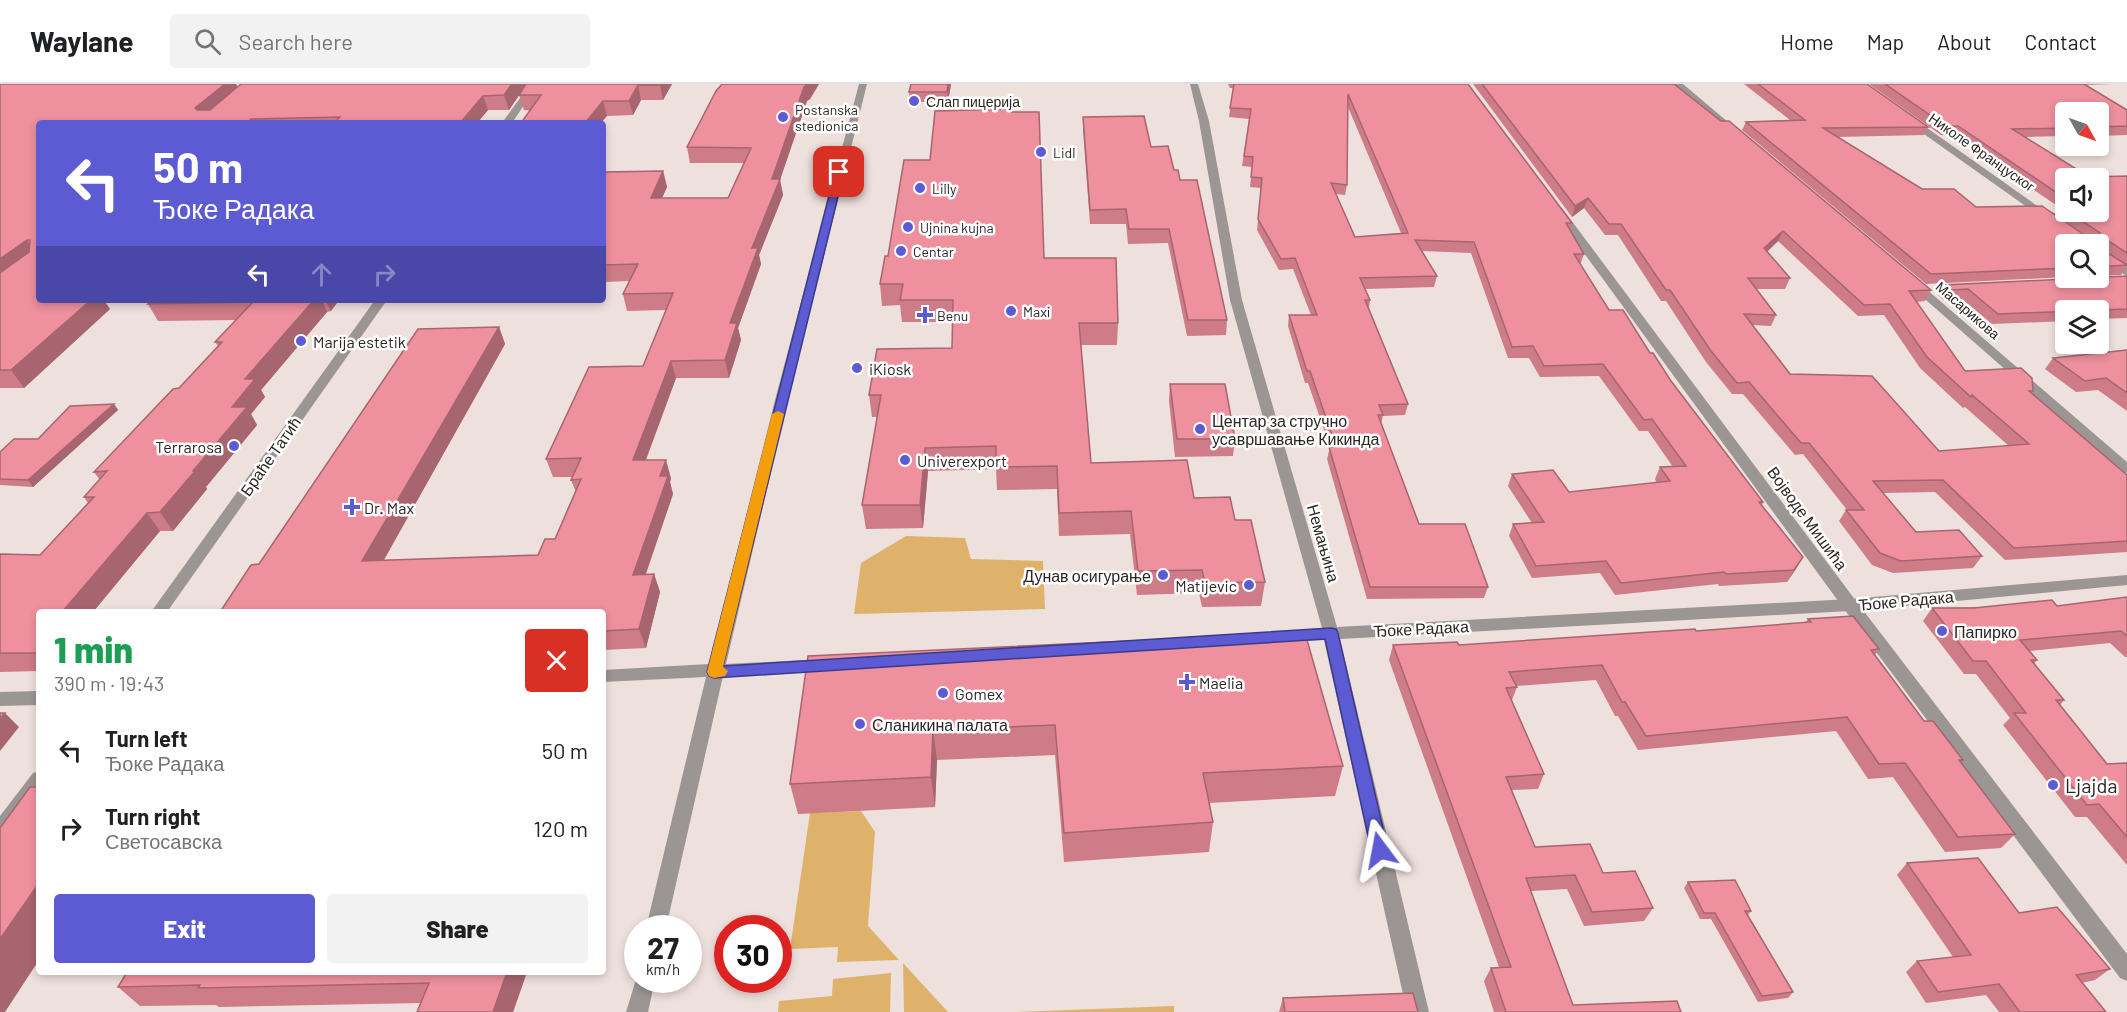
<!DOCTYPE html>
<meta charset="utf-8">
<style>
body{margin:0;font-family:Barlow,sans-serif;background:#f2f2f2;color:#202124;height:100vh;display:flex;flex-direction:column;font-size:22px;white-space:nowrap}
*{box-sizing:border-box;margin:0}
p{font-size:20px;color:#757577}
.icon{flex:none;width:33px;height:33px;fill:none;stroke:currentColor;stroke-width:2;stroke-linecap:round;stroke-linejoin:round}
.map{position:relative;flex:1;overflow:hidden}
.sheet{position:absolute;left:36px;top:525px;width:570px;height:366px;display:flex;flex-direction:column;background:#fff;border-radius:6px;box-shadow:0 3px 9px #0003}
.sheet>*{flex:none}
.banner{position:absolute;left:36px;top:36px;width:570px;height:183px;border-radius:6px;box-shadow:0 3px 9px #0003;background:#5c5bd3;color:#fff;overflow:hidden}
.needle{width:39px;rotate:130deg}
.buttons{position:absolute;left:2055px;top:18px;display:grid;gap:12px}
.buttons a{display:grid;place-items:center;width:54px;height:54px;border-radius:6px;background:#fff;box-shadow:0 3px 9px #0003;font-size:30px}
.speed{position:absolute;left:624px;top:831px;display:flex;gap:12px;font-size:30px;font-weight:700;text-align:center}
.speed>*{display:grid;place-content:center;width:78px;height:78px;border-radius:50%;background:#fff;box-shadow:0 3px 9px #0003;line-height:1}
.speed small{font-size:15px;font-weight:400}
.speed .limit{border:9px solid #d22;background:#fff;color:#111}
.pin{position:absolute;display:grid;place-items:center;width:51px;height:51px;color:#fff;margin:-26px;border-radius:12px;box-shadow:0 3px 9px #0006}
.me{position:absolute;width:66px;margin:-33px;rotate:347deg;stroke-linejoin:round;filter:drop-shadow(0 0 4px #0008)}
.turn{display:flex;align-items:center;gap:21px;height:126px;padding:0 18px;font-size:27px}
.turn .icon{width:78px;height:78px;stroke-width:2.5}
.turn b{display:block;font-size:42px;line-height:51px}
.lanes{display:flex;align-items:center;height:57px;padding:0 18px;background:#0003;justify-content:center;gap:30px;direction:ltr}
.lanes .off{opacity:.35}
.round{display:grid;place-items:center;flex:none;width:63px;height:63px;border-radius:6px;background:#f2f2f2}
.head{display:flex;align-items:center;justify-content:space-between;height:102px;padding:0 18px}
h1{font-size:36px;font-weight:800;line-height:45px;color:#1e9e55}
.button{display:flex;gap:12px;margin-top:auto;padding:12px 18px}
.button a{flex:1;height:69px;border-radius:6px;background:#5c5bd3;color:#fff;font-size:24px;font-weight:800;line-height:69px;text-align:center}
.button a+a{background:#f2f2f2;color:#202124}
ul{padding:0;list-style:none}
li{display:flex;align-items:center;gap:18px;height:78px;padding:0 18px}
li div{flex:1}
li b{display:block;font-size:22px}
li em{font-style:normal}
header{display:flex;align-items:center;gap:36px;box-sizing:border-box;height:84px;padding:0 30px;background:#fff;border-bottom:2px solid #e0e0e0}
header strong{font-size:28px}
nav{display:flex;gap:33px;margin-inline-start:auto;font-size:21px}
.search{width:420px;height:54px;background:#f2f2f2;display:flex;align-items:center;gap:15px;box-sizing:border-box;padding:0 21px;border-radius:6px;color:#757577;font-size:22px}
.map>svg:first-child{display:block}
.green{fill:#deb26a}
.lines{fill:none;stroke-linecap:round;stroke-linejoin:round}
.minor{fill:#9b9693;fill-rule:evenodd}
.tertiary{fill:#9b9693;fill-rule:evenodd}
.wall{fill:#cd7c88;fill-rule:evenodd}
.shaded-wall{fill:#a7656f}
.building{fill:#ee909e;stroke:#a7656f;stroke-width:1.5;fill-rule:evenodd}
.route{fill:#5c5bd3;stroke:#3c3b89;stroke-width:1.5}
.slow{fill:#f59e0b}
.poi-dot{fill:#5c5bd3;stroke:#fff;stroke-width:2}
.labels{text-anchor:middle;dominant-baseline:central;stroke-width:5;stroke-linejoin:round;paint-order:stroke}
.far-poi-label{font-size:14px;fill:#2c2625;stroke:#fff;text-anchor:start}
.far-street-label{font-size:14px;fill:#2c2625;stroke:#fff}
.poi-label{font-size:16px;fill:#2c2625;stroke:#fff;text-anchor:start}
.street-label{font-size:16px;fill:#2c2625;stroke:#fff}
.near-poi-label{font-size:20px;fill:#2c2625;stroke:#fff;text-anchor:start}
</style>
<header>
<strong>Waylane</strong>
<div class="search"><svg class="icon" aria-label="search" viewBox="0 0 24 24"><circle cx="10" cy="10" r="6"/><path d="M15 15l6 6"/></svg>Search here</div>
<nav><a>Home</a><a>Map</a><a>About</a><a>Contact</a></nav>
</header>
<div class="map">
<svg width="2127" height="928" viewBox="0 0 2127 928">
<rect width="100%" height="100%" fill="#eee0dd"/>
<!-- green -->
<path class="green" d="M906,452L965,454L971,475L1043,477L1045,525L854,530L861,479Z
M861,727L875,748L868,842L899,876L837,878L838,863L790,865L810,729Z
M903,879L948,928H904Z
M891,889L890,928H778L779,917L832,912L833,895Z
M1174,922V928H1015Z"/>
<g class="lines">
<!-- minor -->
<path class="minor" d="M530,0H538L512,39H502Z
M859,0H867L788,316L726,580L825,575L831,577L833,581L831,585L825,587L723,592L666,844H646L706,593L603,598V586L709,580L775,316Z
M1190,0H1198L1209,37L1242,216L1337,543L1850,515L2127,491V501L1850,527L1340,555L1429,928H1407L1324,556L1286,558L1280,556L1278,552L1280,548L1322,544L1230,216L1199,37Z
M1674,0H1683L1741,49V53H1735Z
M1907,34H1913L2053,133L2044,135L1907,38Z
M2098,166L2127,184V192L2098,174Z
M1914,197L1918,198L2127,378V389L2122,388L1910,202V198Z
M375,216H387L167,528H151Z
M39,607V621L0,622V608Z
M39,687V708L7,753L0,755V732L33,689Z
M638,889V896H655L648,928H626Z"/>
<!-- tertiary -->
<path class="tertiary" d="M1558,123L1562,124L1856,517L2127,870V897L2120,894L1844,525L1554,128V124Z"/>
</g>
<!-- wall -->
<path class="wall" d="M0,0H236L238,3L672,0L663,16H641L633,31L607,32L524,26L519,11L509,26H488L477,39H39V216L110,225L24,304H0Z
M722,0H819L810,15L807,17L780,95L783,111L759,171L761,180L738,244L741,256L729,294H676L646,376L671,394L670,398L673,410L646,490H654L660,508L646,564L603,566V528L259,480L499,243L505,260L384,476L538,471L555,455L576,408L571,396L573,393H553L546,375L643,282L666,226L627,227L623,210L629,197L603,198V88L663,87L667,103L662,114H728L744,79H690L687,63Z
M911,0H951L948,18H910L909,8Z
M1228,0H1468L1572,139L1570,146L1584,170L1580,181L1609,226L1650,269L1763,418L1762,421L1803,473L1787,498L1719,502L1718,500L1615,511L1600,489L1532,494L1509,452L1513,440L1532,439L1508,402L1512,390L1569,408L1657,399L1655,395L1660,383H1673L1648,347H1639L1599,292L1540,293L1529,274H1508L1471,169L1422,167L1437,192L1434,203L1365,205L1370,216L1369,224L1408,320L1405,331L1383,332L1381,340L1419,440L1488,503L1484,514L1367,515L1327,375L1330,363L1308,299H1305L1288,242L1289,231H1311L1293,185L1279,186L1257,146L1261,104L1250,103L1252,83L1242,82L1249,35L1229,33L1233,4H1230ZM1348,23L1401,149L1355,153L1336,110L1345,111L1347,101Z
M1473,0H1674L1931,206L1925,217L1916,218L1965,287L2033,307L2031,309L2127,391V468L2005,476L1935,408L1882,409L1916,448L1982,472L1973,484L1893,489L1872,481L1839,437L1846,426H1847L1803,370L1795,371L1743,310H1732L1706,278L1666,217H1661L1618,151H1605L1584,124L1572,133ZM1778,157L1858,232L1884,231L1920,284L1963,324L1965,323L2009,362L1939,367L1790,290L1752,241L1771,242L1776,231L1756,205H1785L1790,194L1767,168Z
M1744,0H1867L1928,43L1924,51L1837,53L1922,105L1976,123L2054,130L2059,123L1953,51H1941L1869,0H2113L2085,1L2127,26V51L2098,52V28H2066V52L2025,53L2089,93L2127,92V183L2121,191L2098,192V160H2066V193L1926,200L1742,46L1746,38L1790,36ZM2066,94L2098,128H2066Z
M1012,28L1044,174L1118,239L1117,261H1081L1091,379L1194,414L1235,436L1265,498L1261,522L1202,523L1199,509L1137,511L1130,450L1059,452L1057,405L997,406L996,385L928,387L923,444L866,445L862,421L877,333H872L869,311L952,264L953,238H902L900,221L882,222L880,200L888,172L930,76Z
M1083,33L1151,63L1174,86L1180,96L1227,236L1226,251L1187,252L1168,159L1128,160L1126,140H1090L1083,46Z
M2127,192V234L2098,235V226H2066V237L1992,240L1962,215L1944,216L1938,211L1943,201Z
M153,216H339L331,227L327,228L261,306L265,313L251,330L257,341L206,403L207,405L173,447H160L93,528H39V587L0,588V470L40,471L88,419L84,413L100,396L94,388L179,304L218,262L215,258L236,236L158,237L148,220Z
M2127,266V327L2098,306L2076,308L2045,285L2053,274Z
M1170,300L1235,355L1233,372L1175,373L1169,317Z
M114,320L118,326L33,403L0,401V368L38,355Z
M2127,513V573H2125L2110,559L2029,567L2037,576L2034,580L2064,616L2060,621L2107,680L2127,679V781L2087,733H2075L2003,641L2010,634L1976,590H1964L1923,537L1932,524L2057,522Z
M1808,535L1879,565L1875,571L1924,637L1963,676L1960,678L2015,750L2001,764L1945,768L1893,693L1868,695L1836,647L1638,666L1618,632H1615L1596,596L1516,602L1517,603L1512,616L1544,690L1538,705L1512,706L1535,763L1603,789L1653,824L1644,837L1584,842L1567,805L1531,807L1573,921L1681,928H1494L1484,897L1491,884L1499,883L1389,576L1393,561H1459L1696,547L1805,539Z
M808,572L1343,682L1335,712L1209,719L1213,738L1209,768L1064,778L1055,671L937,676L935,723L798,730L790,700Z
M1907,779L2019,829L2110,885L2095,896L2082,899L2106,928H1999L1986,911L1926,919L1906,888L1917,877L1953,873L1897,791Z
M1688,798L1751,827L1748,831L1793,908L1788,914L1758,918L1711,835H1700L1684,804Z
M127,888H527L513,928L421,919L219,923L216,921L140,922L118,903Z
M1283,914L1418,928H1279Z"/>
<!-- shaded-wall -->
<path class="shaded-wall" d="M225,0H236L240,8L203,39L195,24Z
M512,0H527L509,26L504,11Z
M660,0H672L663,16L660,1Z
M808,0H819L810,15L807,17L780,96L783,111L759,171L761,180L738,244L741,256L729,294L725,276L730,239L772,95L804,3Z
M948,0H951L948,18L947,8Z
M638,1L641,16L633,31L629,17Z
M483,12L488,26L477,39H460Z
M603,17L607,32L601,39H585Z
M663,87L667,103L655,130L651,114Z
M1588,114L1584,124L1572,133L1575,122Z
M1783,147L1778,157L1759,175L1764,164Z
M27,156L38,172L0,200V175Z
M85,216H104L110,225L24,304L11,286Z
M314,216H322L327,228L261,306L265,313L251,330L257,341L206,403L207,405L173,447L160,428L193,387L232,323L245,295Z
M325,216H339L331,227Z
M499,243L505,260L373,495L362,477Z
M671,277L676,294L639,394L633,376Z
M114,320L118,326L33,403L28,396Z
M925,364L928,387L923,444L920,421Z
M666,376L671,394L670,398L673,410L639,509L633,491L660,392Z
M147,429L160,447L93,528H62Z
M1803,473L1796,485L1787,498L1794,486Z
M654,490L660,508L646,564L639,545Z
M5,629L19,643L0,667V635Z
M933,646L937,676L935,723L931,693Z
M39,799V876L5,928H0V855Z
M507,888H527L513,928H493Z"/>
<!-- building -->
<path class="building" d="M0,0H225L195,24L197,26H210L241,0H512L504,11L483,12L460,39H334L340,33L251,35L247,39H39V216H91L11,286H0V189L29,168L30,156H27L0,175Z
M526,0H660V1H638L629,17H603L585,39H521L541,11H519Z
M722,0H808L804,3L772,95H780L752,164H758L730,239H737L725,276L671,277L633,376H666L660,392H668L633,491L654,490L639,545L603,547V528H220L251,481L259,480L418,245L499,243L362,477L538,471L545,455H555L581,395L571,396L581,374L546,375L589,283L643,282L673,209L623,210L638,180L603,181V88L663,87L651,114H728L751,64L687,63L716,7Z
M911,0H948L947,8H909Z
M1234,0H1468L1572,139H1566L1584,170H1574L1609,226H1623L1650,269H1653L1671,297L1763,418H1759L1803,473L1794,486L1726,490L1724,488L1621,499L1606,477L1536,482L1513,440L1544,438L1512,390L1553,386L1569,408L1670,397L1660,383L1686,382L1652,335L1644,336L1603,280L1544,282L1533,262L1512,263L1474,158L1415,156L1437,192L1360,194L1370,216H1365L1408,320L1379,321L1383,331H1378L1419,440H1465L1488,503H1370L1329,363H1336L1310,287H1307L1289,231H1317L1295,174L1281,175L1258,135L1262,94L1251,93L1253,73L1244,72L1251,25L1230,24ZM1348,10L1408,149L1355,153L1331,99L1347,101Z
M1482,0H1674L1721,37H1729L1931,206L1909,207L1965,287L2021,284L2032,294L2033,307H2029L2127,391V457L2014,464L1943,396L1873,397L1916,448L1959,446L1982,472L1901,477L1880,469L1846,426H1864L1809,359H1801L1749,298L1737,299L1711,267L1670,206H1666L1621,140H1609L1588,114L1575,122ZM1783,147L1864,221L1890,220L1927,273L1971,313L1972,311L2029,360L1939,367L1872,292L1790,290L1744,230L1776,231L1748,194H1790L1764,164Z
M1758,0H1867L1928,43L1823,44L1922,105H1954L1976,123L2042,122L2086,152H2100V149L2069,128H2098V94H2066V115L1958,42H1946L1885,0H2084L2127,26V42L2098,43V28H2066V44L2012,45L2089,93L2127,92V169L2104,154L2103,166L2127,181L2098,183V160H2066V184L1931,190L1746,38L1805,36Z
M1012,25V28H1039L1044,174H1116L1118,239H1079L1091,379L1187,376L1194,414L1230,413L1235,436H1251L1265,498L1205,499L1202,486L1138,487L1131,427L1059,429L1057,382L996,383V362L925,364L920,421H862L881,311H869L877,265L952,264L953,216H900L903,200H880L885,172H888L904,76H930L935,27Z
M1144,32L1151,63L1168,62L1174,86H1178L1180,96H1197L1227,236H1188L1169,145H1129L1126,125L1090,126L1083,33Z
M2127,192V225L1998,230L1968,205L1950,206L1943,201Z
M153,216H314L245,295H255L232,323H247L193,387H195L160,428L147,429L62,528H39V569H0V470L40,471L94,413H84L107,387L94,388L173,305L179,304L222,258H215L253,218L148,220Z
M2127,266V309L2106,294L2085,297L2053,274Z
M1170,300H1225L1235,355H1177Z
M114,320L28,396L0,395V368L14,355H38L70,322Z
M2127,513V552L2121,547L2020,556L2037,576H2031L2064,616H2056L2107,680L2127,679V753L2099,720L2087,721L2014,629H2026L1986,577H1973L1932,524H1974L2052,516L2057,522Z
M1853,532L1879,565L1871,566L1924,637H1933L1963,676H1959L2015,750L1958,753L1905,679L1879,680L1847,633L1646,652L1625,618H1622L1602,581L1509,588L1517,603L1506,604L1544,690L1506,693L1535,763L1590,760L1603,789L1635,787L1653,824L1592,828L1575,791L1526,794L1573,921L1677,917L1681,928H1506L1491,884L1511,883L1393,561L1457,558L1459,561L1695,545L1696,547L1811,538L1808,535Z
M1305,549L1343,682L1203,689L1213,738L1064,749L1055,641L933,646L931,693L790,700L808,572Z
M0,629H5L0,635Z
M30,703H39V799L0,855V744Z
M1978,774L2019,829L2057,823L2110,885L2076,891L2106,928H2020L1999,900L1938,908L1917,877L1971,871L1907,779Z
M1735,796L1751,827H1745L1793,908L1762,912L1715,829H1704L1688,798Z
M127,888H507L493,928H417L429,899L198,904L200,901L118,903Z
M1413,909L1418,928H1285L1283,914Z"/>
<!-- route -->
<path class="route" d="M839,85L844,88L723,582L1331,544L1336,545L1338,549L1388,766L1386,771L1380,773L1373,771L1371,766L1325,555L714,594L709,592L707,588L835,88Z"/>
<!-- slow -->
<path class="slow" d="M778,327L784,330L723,583L728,587L725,592L714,594L709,592L707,588L772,330Z"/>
<!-- markers -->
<g class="poi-dot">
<circle cx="914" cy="17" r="6"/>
<circle cx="783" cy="33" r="6"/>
<circle cx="1041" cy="68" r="6"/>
<circle cx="920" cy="104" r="6"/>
<circle cx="908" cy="143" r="6"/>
<circle cx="901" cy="167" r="6"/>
<circle cx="1011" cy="227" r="6"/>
<path d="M922 222h6v6h6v6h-6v6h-6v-6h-6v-6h6z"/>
<circle cx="301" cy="257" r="6"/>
<circle cx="857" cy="284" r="6"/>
<circle cx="1200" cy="345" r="6"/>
<circle cx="234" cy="362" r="6"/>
<circle cx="905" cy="376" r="6"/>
<path d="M349 414h6v6h6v6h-6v6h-6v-6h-6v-6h6z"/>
<circle cx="1163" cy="491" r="6"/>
<circle cx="1249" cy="501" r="6"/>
<circle cx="1942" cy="547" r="6"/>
<path d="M1184 589h6v6h6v6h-6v6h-6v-6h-6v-6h6z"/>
<circle cx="943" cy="609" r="6"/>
<circle cx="860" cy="640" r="6"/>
<circle cx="2053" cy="701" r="6"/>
</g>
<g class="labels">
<!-- far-poi labels -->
<g class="far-poi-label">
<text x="926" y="17">Слап пицерија</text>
<text x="795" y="25">Postanska<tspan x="795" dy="16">stedionica</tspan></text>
<text x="1053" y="68">Lidl</text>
<text x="932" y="104">Lilly</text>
<text x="920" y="143">Ujnina kujna</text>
<text x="913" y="167">Centar</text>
<text x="1023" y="227">Maxi</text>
<text x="937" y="231">Benu</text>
</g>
<!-- far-street labels -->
<g class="far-street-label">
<text transform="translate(1982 68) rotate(35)">Николе Француског</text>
<text transform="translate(1968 226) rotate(41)">Масарикова</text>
</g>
<!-- poi labels -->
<g class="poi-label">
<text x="313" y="257">Marija estetik</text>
<text x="869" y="284">iKiosk</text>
<text x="1212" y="336">Центар за стручно<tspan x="1212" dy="18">усавршавање Кикинда</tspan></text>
<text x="222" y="362" text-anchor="end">Terrarosa</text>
<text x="917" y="376">Univerexport</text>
<text x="364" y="423">Dr. Max</text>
<text x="1151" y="491" text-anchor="end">Дунав осигурање</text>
<text x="1237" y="501" text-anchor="end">Matijevic</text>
<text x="1954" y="547">Папирко</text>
<text x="1199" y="598">Maelia</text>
<text x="955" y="609">Gomex</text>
<text x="872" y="640">Сланикина палата</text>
</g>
<!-- street labels -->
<g class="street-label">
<text transform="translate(270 372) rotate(-55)">Браће Татић</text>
<text transform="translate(1808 434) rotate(54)">Војводе Мишића</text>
<text transform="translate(1324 459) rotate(74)">Немањина</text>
<text transform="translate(1906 516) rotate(-5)">Ђоке Радака</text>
<text transform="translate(1421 544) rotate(-3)">Ђоке Радака</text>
</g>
<!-- near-poi labels -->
<g class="near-poi-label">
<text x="2065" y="701">Ljajda</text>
</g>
</g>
</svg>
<div class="buttons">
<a><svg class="needle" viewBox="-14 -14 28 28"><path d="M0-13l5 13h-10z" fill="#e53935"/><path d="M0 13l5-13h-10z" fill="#757577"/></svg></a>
<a><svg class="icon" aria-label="sound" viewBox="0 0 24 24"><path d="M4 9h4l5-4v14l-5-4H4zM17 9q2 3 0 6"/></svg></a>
<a><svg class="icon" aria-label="search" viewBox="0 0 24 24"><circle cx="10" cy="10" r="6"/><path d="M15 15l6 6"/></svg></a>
<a><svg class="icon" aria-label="layers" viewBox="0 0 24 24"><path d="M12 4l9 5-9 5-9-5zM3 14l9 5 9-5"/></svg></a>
</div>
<div class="speed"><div>27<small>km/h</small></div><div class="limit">30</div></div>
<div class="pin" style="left:839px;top:88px;background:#d93025"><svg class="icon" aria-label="arrive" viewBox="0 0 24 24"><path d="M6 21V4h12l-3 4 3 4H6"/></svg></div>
<svg class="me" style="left:1380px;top:766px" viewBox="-20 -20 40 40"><path d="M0-17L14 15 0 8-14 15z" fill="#5c5bd3" stroke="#fff" stroke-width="4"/></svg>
<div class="banner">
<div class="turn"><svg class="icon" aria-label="left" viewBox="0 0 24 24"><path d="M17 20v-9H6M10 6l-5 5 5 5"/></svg><div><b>50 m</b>Ђоке Радака</div></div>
<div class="lanes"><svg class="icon" aria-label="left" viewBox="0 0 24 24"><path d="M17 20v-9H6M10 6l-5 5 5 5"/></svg><svg class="icon off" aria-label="ahead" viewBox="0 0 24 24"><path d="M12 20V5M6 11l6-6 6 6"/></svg><svg class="icon off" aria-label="right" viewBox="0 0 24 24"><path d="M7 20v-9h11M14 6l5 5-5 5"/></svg></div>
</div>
<section class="sheet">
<div class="head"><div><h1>1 min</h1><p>390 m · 19:43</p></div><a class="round" style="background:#d93025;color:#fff"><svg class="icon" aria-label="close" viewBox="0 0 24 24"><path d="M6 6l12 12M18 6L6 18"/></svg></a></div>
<ul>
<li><svg class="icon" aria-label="left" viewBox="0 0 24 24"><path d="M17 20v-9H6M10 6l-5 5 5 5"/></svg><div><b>Turn left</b><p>Ђоке Радака</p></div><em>50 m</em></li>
<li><svg class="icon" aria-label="right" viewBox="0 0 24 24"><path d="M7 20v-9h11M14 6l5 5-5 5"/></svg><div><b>Turn right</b><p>Светосавска</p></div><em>120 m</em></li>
</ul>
<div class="button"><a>Exit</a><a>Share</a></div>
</section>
</div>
